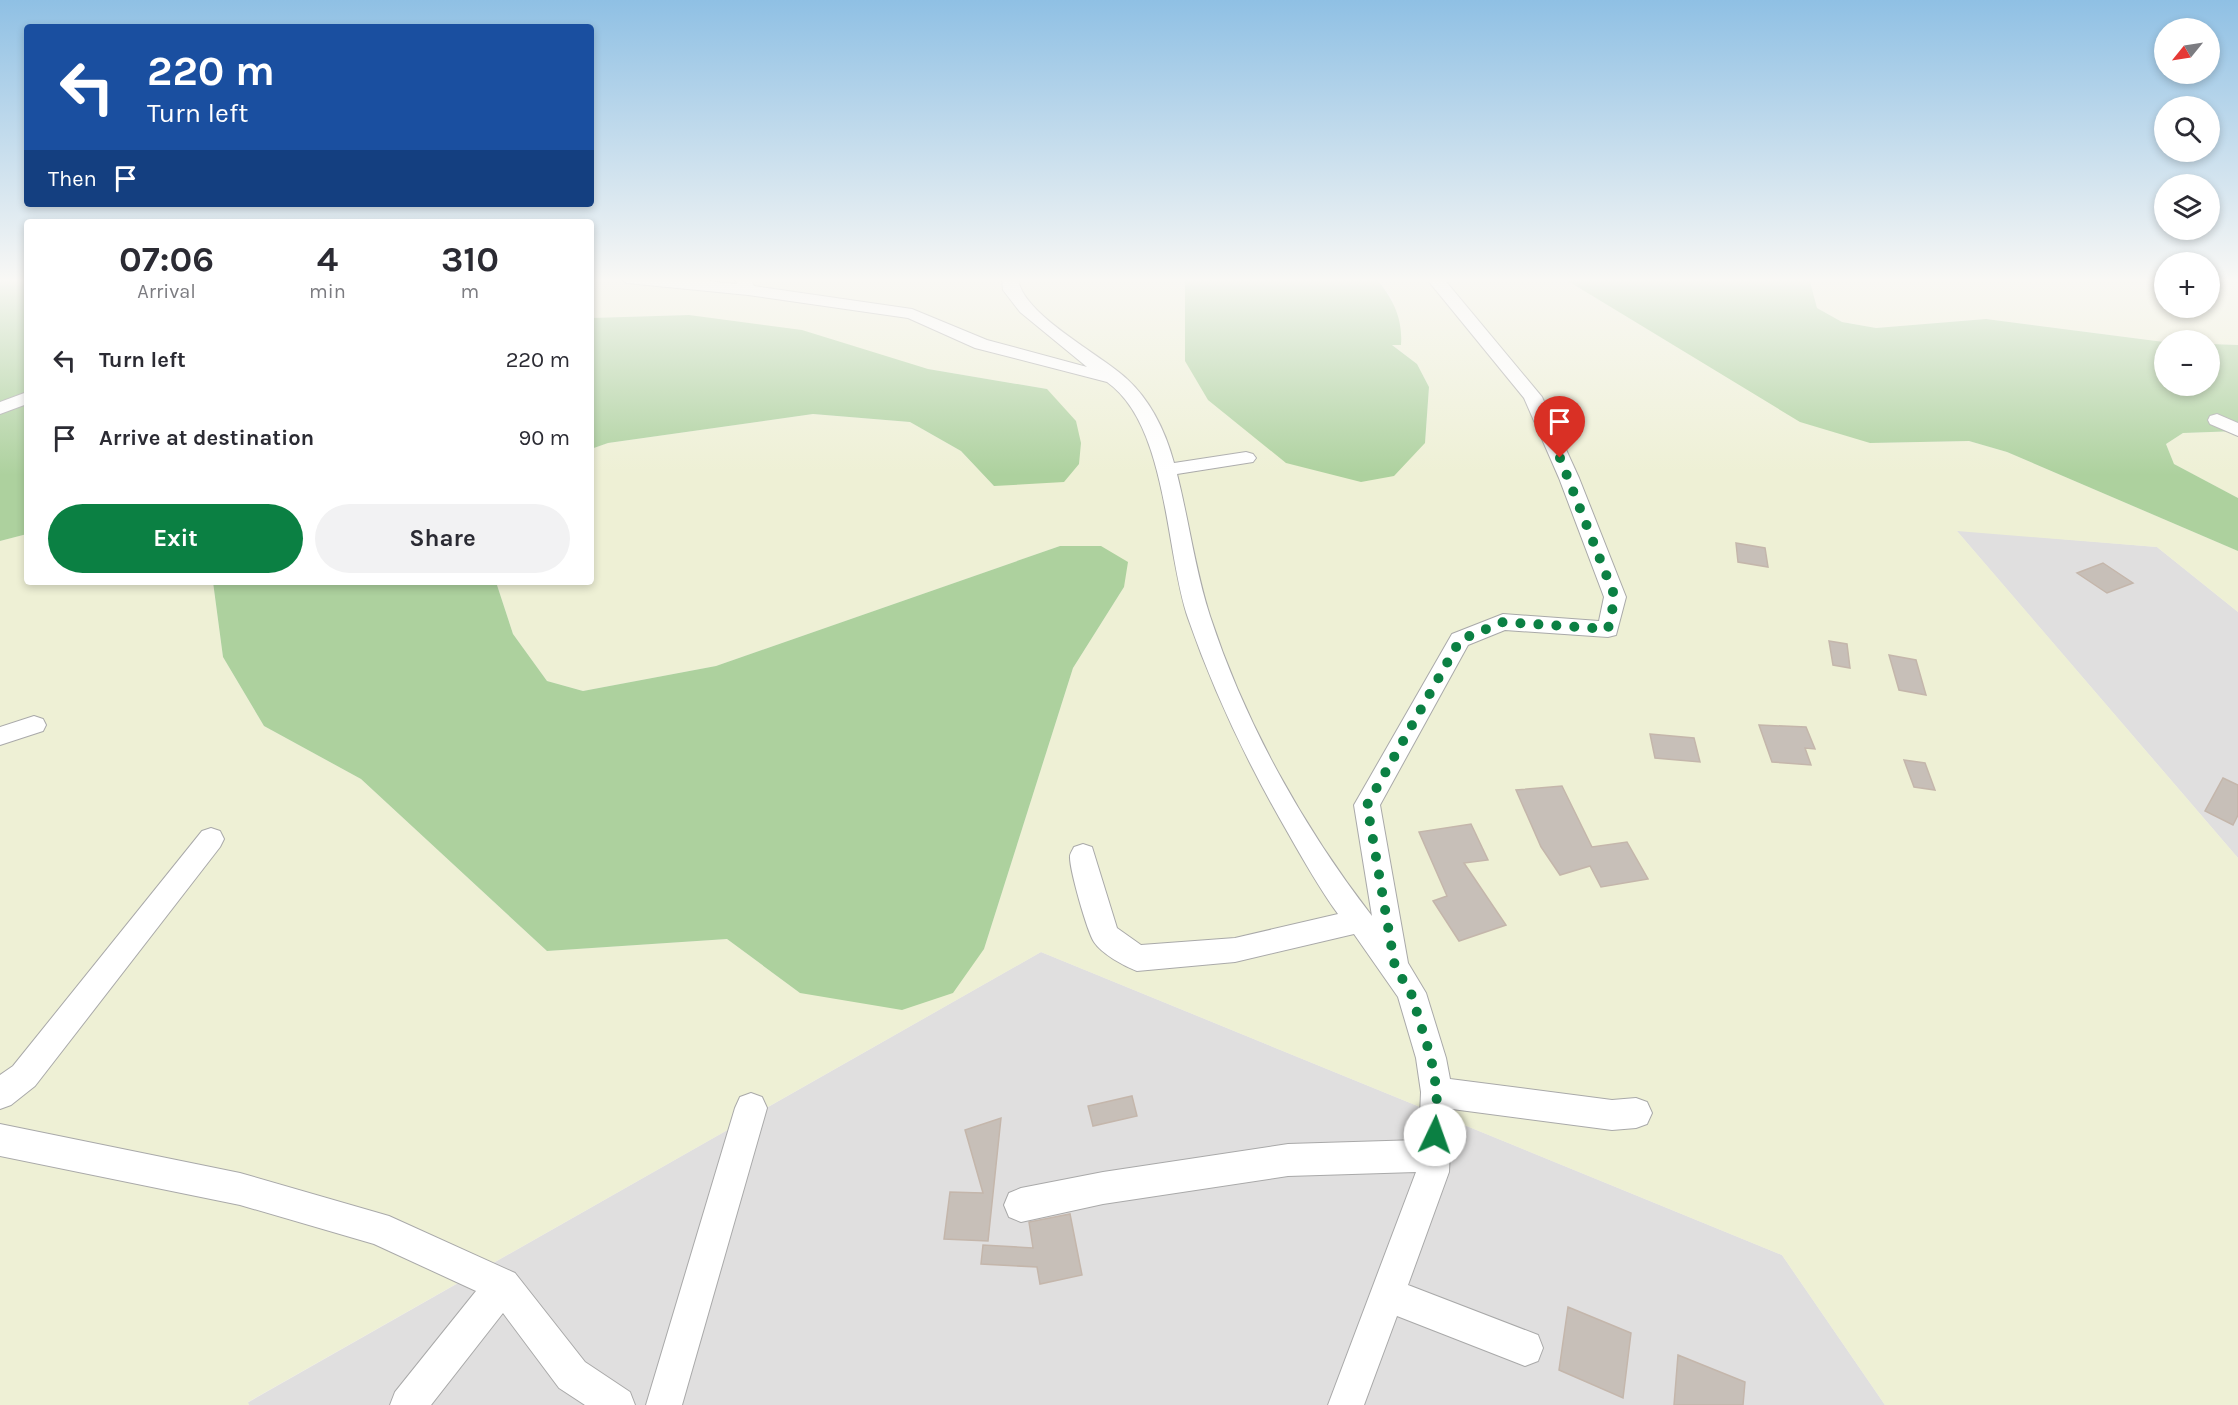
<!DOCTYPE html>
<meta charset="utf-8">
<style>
body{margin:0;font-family:Karla,sans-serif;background:#f2f2f3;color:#2b2b33;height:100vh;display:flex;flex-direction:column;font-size:22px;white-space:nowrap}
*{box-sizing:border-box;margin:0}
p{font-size:20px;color:#7c7c81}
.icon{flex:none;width:33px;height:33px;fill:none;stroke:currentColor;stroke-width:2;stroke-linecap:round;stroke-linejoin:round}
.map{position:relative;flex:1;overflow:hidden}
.panel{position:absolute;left:24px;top:219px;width:570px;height:366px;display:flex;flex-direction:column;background:#fff;border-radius:6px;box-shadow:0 3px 9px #0003}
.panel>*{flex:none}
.banner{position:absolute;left:24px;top:24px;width:570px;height:183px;border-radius:6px;box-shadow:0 3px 9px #0003;background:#1a4fa0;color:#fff;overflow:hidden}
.needle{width:39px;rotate:240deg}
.buttons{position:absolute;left:2154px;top:18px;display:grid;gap:12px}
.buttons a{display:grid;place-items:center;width:66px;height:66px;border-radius:50%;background:#fff;box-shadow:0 3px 9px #0003;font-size:30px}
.pin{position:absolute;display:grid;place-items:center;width:51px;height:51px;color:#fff;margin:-62px -26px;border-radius:50% 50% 50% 0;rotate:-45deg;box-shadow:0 0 6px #0007}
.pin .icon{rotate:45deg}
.me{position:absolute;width:66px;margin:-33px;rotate:3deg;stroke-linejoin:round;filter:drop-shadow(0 0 4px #0008)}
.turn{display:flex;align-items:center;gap:21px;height:126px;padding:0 24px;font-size:27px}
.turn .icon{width:78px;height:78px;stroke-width:2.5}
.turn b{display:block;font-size:42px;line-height:51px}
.then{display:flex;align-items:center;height:57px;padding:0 24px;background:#0003;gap:12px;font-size:22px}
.eta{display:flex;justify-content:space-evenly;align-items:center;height:102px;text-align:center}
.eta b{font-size:36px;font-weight:700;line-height:42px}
.primary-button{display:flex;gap:12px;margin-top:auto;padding:12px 24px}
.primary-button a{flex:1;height:69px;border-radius:36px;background:#0b8043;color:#fff;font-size:24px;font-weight:700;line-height:69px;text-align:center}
.primary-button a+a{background:#f2f2f3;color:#2b2b33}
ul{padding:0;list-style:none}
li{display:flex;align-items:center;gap:18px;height:78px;padding:0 24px}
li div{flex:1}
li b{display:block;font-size:22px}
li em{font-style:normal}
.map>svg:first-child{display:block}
.residential{fill:#e0dfdf}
.farmland{fill:#eef0d5}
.forest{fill:#add19e}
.building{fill:#c7bfb8;stroke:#c4b6ab;stroke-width:1.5}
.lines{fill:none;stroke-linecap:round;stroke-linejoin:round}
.minor-casing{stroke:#a9a9a9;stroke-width:2}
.minor{fill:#fff;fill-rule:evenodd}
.route{stroke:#0b8043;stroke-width:10;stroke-dasharray:0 18}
</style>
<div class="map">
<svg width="2238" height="1405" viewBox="0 0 2238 1405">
<rect width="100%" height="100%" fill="#f2efe9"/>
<!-- residential -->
<path class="residential" d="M1956,530L2157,547L2238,612V858Z
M1041,952L1782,1255L1885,1405H249L247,1403Z"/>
<!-- farmland -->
<path class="farmland" d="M591,278H1185V361L1425,443L1429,387L1417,364L1391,344L1393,299L1376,278H1563L1870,443L1969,441L2007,452L2238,551V612L2157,547L1957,531L2238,858V1405H1885L1782,1255L1041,952L248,1402L249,1405H0V541L27,534V582H213L223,657L264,726L361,779L547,951L727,939L800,993L984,949L1073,668L1124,587L1060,546L716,666L583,691L547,681L513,634L496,582H591V449L608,443L813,414L910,422L961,451L994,486L1047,389L928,369L689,315L591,318Z
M1809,278H2164V308H2210V278H2238V345L2210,344V340L2164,342L1986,319L1876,328L1842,322L1817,308Z
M2238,431V498L2174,464L2166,444L2183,433Z"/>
<!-- forest -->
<path class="forest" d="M0,278H27V534L0,541Z
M1185,278H1376C1393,299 1403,318 1401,345H1392L1417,364L1429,387L1425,443L1394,476L1361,482L1286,463L1208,400L1185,361Z
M1563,278H1809L1817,308L1842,322L1876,328L1986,319L2164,342V386H2210V344L2238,345V431L2183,433L2166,444L2174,464L2238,498V551L2007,452L1969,441L1870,443L1800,422Z
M689,315L802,330L928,369L1047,389L1076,421L1081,443L1079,464L1064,482L994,486L961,451L910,422L813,414L608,443L591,449V318Z
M1060,546H1101L1128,562L1124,587L1073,668L984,949L953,993L902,1010L800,993L727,939L547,951L361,779L264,726L223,657L213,582H496L513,634L547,681L583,691L716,666Z"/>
<!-- building -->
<path class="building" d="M1736,543L1765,548L1768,567L1738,562Z
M2103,563L2133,583L2107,593L2077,573Z
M1829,641L1847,644L1850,668L1833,665Z
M1889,655L1916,660L1926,695L1899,690Z
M1759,725L1806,727L1815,749L1805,748L1811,765L1772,762Z
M1650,734L1694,738L1700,762L1655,758Z
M1904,760L1925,763L1935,790L1914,787Z
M2223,778L2238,785V815L2233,825L2205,811Z
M1562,786L1592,847L1627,842L1648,879L1601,887L1590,866L1560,875L1541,847L1516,790Z
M1471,824L1488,860L1464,863L1506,925L1459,941L1433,901L1447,896L1419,832Z
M1132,1096L1137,1116L1093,1126L1088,1106Z
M1001,1118L988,1241L944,1239L950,1192L983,1193L965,1130Z
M1070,1214L1082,1275L1040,1284L1037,1267L981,1264L983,1245L1033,1248L1029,1222Z
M1568,1307L1631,1333L1623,1398L1559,1370Z
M1678,1355L1745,1382L1743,1405H1674Z"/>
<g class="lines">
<defs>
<path id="minor" d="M619,278H678L737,284L734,278H750L754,286L912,309L987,340L1087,367L1020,312L1003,290L1002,278H1018C1021,314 1102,355 1127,379C1151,401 1166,433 1174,463L1246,452L1253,454L1256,458L1253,462L1177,474C1189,521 1195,570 1210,616C1245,723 1303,827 1372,916L1354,805L1452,634L1503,614L1599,621L1604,597L1559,478L1524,398L1426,278H1443L1542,397L1579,478L1626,597L1616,635L1608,637L1505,630L1468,645L1380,805L1408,963L1426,993L1446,1058L1450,1079L1612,1100L1636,1098L1647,1102L1652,1113L1647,1124L1636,1128L1612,1130L1452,1109L1449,1172L1408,1285L1538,1335L1543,1348L1538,1361L1525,1366L1397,1316L1364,1405H1328L1416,1172L1288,1176L1103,1204L1021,1222L1009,1217L1004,1205L1009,1193L1021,1188L1103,1172L1288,1144L1419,1140L1421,1092L1416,1058L1398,997L1354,934L1235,962L1137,971C1124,966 1102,954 1094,942C1087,931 1069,868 1070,856C1070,854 1073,849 1074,847L1083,844L1092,847L1117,928L1141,945L1235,938L1338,914C1319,888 1304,861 1288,833C1248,764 1214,693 1188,618C1165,551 1168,425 1107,382L975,348L908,318L748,295L627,283Z
M27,392V404L0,414V402Z
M2217,414L2238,423V436L2210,424L2208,420L2210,416Z
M34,716L43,719L46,725L43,731L0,745V727Z
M211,828L220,831L224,839L220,847L35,1086L11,1105L0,1109V1075L13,1066L202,831Z
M751,1093L762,1097L767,1108L682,1405H646L735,1108L740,1097Z
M0,1124L240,1173L389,1216L515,1273L585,1362L630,1392L635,1405H585L559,1388L503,1313L431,1405H390L395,1392L476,1291L374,1244L240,1205L0,1156Z"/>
</defs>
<!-- minor casing -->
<use href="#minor" class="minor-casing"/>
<!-- minor -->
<use href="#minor" class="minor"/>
</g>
<!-- sky -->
<linearGradient id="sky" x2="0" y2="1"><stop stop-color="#8fc0e4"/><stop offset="0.59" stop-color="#f9f8f5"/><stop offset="1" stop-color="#f9f8f5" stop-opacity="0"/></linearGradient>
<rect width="2238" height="475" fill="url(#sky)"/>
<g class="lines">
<!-- route -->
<path class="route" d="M1435,1135L1437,1092L1431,1058L1411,993L1395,967L1367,805L1460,640L1503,622L1608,629L1615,597L1560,458"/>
</g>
</svg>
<div class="buttons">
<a><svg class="needle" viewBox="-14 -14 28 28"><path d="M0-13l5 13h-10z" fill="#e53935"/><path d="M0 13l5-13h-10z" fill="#7c7c81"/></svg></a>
<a><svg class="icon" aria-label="search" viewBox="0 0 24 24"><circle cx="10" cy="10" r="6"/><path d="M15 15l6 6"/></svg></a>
<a><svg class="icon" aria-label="layers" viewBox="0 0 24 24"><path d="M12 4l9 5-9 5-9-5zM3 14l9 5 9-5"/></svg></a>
<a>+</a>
<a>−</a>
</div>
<div class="pin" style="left:1560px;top:458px;background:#d93025"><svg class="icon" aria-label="arrive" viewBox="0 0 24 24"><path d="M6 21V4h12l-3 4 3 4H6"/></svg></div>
<svg class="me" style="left:1435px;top:1135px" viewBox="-20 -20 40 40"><circle r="19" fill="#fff"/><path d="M0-13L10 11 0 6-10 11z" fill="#0b8043"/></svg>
<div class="banner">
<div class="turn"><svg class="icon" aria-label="left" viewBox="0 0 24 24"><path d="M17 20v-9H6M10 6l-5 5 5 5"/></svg><div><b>220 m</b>Turn left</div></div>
<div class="then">Then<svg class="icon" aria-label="arrive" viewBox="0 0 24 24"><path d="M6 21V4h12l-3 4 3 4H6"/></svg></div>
</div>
<section class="panel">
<div class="eta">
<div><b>07:06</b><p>Arrival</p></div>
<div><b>4</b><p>min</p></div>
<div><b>310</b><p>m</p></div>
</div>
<ul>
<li><svg class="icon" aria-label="left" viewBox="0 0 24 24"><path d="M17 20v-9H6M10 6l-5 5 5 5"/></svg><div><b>Turn left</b></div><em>220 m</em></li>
<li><svg class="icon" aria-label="arrive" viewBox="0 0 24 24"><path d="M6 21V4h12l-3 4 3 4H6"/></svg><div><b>Arrive at destination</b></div><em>90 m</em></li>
</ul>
<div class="primary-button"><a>Exit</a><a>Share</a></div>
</section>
</div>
